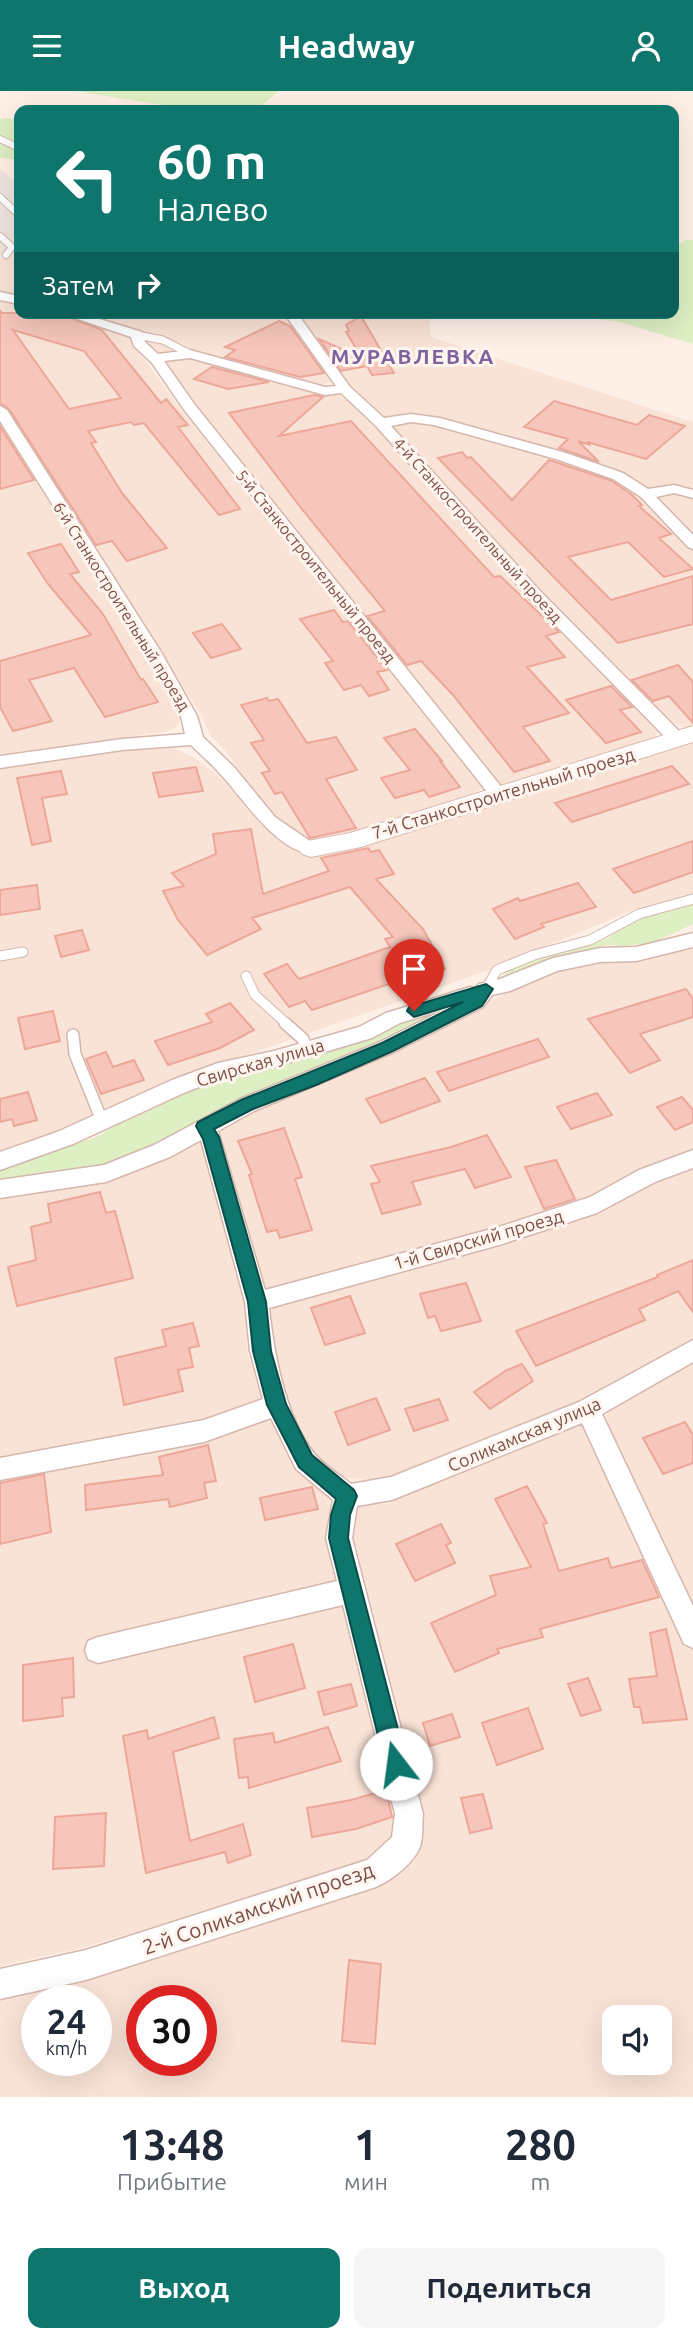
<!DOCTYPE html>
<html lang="ru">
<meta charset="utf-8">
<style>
body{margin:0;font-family:Ubuntu,sans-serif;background:#f6f6f7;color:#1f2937;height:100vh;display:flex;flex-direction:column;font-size:26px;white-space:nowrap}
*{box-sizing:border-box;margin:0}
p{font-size:23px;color:#747a83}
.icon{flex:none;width:38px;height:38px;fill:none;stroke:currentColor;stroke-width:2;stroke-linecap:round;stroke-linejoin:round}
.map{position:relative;height:2006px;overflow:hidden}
.sheet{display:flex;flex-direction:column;background:#fff;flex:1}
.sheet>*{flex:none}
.hud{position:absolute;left:14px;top:14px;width:665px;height:214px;border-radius:14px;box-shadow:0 7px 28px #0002;background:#0f766e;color:#fff;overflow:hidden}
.tools{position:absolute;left:602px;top:1914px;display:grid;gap:14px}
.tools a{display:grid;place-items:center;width:70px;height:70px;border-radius:14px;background:#fff;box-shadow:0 7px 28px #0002;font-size:35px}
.speed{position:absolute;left:21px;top:1894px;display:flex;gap:14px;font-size:35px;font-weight:700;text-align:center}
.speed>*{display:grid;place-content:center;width:91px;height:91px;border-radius:50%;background:#fff;box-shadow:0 7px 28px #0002;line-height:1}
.speed small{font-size:18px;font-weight:400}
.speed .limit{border:10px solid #d22;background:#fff;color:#111}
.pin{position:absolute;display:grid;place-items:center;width:60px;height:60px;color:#fff;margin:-72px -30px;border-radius:50% 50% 50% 0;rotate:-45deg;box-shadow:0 0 7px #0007}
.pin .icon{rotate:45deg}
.me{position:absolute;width:77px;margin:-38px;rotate:345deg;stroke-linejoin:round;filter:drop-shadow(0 0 5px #0008)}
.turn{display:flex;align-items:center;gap:24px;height:147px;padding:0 28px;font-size:32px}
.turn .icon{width:91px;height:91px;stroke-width:2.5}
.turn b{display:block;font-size:49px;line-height:60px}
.then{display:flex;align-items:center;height:66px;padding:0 28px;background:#0003;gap:14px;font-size:26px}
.eta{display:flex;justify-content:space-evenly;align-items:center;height:119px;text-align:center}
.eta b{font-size:42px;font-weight:700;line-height:49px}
.primary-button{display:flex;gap:14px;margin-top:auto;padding:14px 28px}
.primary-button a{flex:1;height:80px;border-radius:14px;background:#0f766e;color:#fff;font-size:28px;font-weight:700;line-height:80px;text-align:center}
.primary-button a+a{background:#f6f6f7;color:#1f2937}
header{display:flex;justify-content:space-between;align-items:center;height:91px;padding:0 28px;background:#0f766e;color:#fff;font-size:32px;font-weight:700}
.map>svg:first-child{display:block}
.residential{fill:#f9e3d7;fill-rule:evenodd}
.industrial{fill:#efe4e0}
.green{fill:#deefc3}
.building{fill:#f7c6bb;stroke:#eca799;stroke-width:2;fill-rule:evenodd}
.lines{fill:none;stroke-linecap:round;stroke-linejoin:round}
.lane-far3-casing{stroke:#d5b6ad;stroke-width:8}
.lane-far2-casing{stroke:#d5b6ad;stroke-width:9}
.lane-far1-casing{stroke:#d5b6ad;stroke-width:11}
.lane-casing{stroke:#d5b6ad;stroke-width:14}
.street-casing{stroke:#d5b6ad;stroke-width:3}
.secondary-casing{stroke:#dbb7ac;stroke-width:2}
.lane-far3{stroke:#fff;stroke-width:6}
.lane-far2{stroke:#fff;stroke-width:7}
.lane-far1{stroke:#fff;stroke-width:9}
.lane{stroke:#fff;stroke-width:11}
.street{fill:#fff;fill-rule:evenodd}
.secondary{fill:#fff;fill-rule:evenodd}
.route{fill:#0f766e;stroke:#0a4d48;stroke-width:2}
.labels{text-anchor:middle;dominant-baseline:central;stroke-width:6;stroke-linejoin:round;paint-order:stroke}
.far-street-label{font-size:16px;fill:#7c4f47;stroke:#fff5ef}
.street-label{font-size:18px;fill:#7c4f47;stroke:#fff5ef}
.far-district-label{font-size:21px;font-weight:bold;letter-spacing:2px;fill:#7e639f;stroke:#fff5ef}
.near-street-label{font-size:21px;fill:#7c4f47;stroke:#fff5ef}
</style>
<header><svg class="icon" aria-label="menu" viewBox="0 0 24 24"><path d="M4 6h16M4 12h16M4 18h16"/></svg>Headway<svg class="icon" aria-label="person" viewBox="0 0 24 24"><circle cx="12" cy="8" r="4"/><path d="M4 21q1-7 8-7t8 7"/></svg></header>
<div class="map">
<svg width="693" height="2006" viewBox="0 0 693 2006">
<rect width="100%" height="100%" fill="#fff0e7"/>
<!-- residential -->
<path class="residential" d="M19,165V207L0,202V168Z
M0,208L19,213V222H55L131,246L132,251L182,320L482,697L477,701L351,742L313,749L275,728L224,658L211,645L200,622L0,307Z
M77,222H286L335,290L317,295L191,260L175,259L158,263L146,256L144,243Z
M296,222H439L429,231L431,246L693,331V400L648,398L562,363L434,326L409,324L387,327L378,324L357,306Z
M183,265L327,304L337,303L347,309L375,333L658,640L655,646L504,694L496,691L195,316L163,272L166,267Z
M412,329L560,367L617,386L642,407L693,459V637L680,636L672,630L611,575L541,502L395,341L393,336L397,332Z
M0,332L143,562L180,629L176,637L164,641L0,663Z
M673,400L693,405V449L659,408L661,403Z
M693,651V803L633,819L497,876L224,972L64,1042L0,1059V677L148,655L174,657L195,667L217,684L279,750L308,765L324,763Z
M693,853V1062L595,1110L280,1200L266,1197L259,1186L220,1043L226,1027L556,880L638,867Z
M195,1051L201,1052L234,1144L248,1216L247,1261L262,1304L253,1315L199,1334L0,1371V1103Z
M693,1074V1249L654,1275L587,1310L407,1383L376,1389L347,1387L325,1376L312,1362L285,1310L270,1258L268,1221L272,1215Z
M693,1267V1522L604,1339L608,1320Z
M257,1327L271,1331L327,1401L394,1719V1746L376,1771L81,1857L0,1875V1385Z
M569,1332L583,1336L594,1345L693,1551V2006H0V1909L91,1888L379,1796L411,1762L346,1446L355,1413H389L444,1381ZM37,1909H96V1969H37ZM142,1909H201V1969H142ZM614,1927H660V1972H614Z"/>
<!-- industrial -->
<path class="industrial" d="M0,78L19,94V165L0,168Z"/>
<!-- green -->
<path class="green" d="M74,0H279L256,19H194Z
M6,27L19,29V69L0,67V28Z
M685,149H693V253L620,231L546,222H674V156Z
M693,812V833L655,851L626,855L605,854L501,888L512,876L609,847C625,824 667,819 693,812Z
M465,911L387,951L112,1074L0,1090V1077L66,1054L95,1047L129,1026L184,1000L226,985L360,951L393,935Z"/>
<!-- building -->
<path class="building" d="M0,220L2,222H58L102,239L161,312L166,308L188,334L178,336L240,418L219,424L144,332L134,334L131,331L88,340L96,351L91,352L122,402L167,457L127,470L112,450L96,454L9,318L0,312ZM13,239L84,260L121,307L69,318Z
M361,225L387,270L394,282L372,284L367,275L341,280L319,248L362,267L346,241L349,240L346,234Z
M279,230L290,235L324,282L300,286L225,266L235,259L225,256Z
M212,276L269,291L228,298L194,288Z
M314,304L323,306L279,345L351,330L494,486L500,485L559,541L546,545L565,566L527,576L569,622L523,636L550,670L514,681L453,604L421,570L407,574L367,525L385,520L301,417L229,322Z
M554,310L637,334L649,324L685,335L646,368L587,351L590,354L578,350L599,371L559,357L568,348L524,336Z
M0,335L34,389L0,398Z
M462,361L467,367L471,366L512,409L549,369L612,390L631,403L642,414L639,415L671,443L659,447L693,478L664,486L628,451L568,466L611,509L693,485V533L618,552L438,367Z
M61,453L79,481L70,483L103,523L141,589L143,588L158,611L105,626L74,577L29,589L52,630L13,640L0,616V570L91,544L48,493L28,462Z
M334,519L343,531L348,530L387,579L377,581L389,599L369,605L361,594L344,599L325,572L333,570L300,528Z
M222,533L241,558L211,567L193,542Z
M678,574L693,591V632L669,605L653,610L632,589Z
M611,595L632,616L620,619L641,641L606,652L566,609Z
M267,607L269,610L278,608L307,652L336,646L357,679L326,688L356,737L310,747L282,701L275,703L262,682L270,680L251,652L264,649L241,614Z
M415,638L442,670H440L460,696L429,706L424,699L395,707L381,687L410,679L384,647Z
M672,675L689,693L572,731L555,712Z
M196,676L203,700L159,706L153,682Z
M61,680L67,703L42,707L51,750L32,754L17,687Z
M251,738L263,803L329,780L321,767L368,757L371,761L379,759L394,783L376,788L423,838L445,878L386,894L312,919L305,910L289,916L264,883L287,873L299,888L390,856L385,848L393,846L350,796L252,827L261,838L207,864L178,829L163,800L184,795L172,782L216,763L213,743Z
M693,750V781L634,802L613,778Z
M578,792L596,816L541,833L544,836L515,848L493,818L518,807L520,810Z
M37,794L40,818L0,824V799Z
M82,839L89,859L61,866L55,845Z
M686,898L693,908V926L640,943L660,969L630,982L588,928Z
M230,912L254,939L220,957L168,974L155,950L212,931L206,923Z
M53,920L60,950L25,958L18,927Z
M538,948L549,966L449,1000L437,981Z
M106,961L113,976L134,969L144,989L101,1003L86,968Z
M425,987L440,1010L381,1032L366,1008Z
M28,1001L37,1029L14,1035L12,1028L0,1031V1008Z
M597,1002L612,1024L571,1038L557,1016Z
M682,1006L693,1019V1031L675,1039L657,1016Z
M284,1037L302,1086L295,1088L312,1139L280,1147L277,1139L267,1141L249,1084L252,1083L238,1050Z
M487,1044L511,1086L475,1097L465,1078L412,1091L421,1113L382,1123L371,1093L380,1091L371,1075L451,1056Z
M556,1069L575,1108L544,1118L525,1076Z
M100,1101L106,1122L115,1120L133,1187L17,1215L8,1176L36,1169L31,1136L51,1131L48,1113Z
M693,1169V1221L678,1200L639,1218L645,1229L536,1275L516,1240L658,1186L657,1184Z
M466,1192L481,1230L441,1240L435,1225L428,1227L420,1203Z
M350,1205L365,1242L325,1254L311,1217Z
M193,1232L199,1255L189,1257L193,1276L178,1279L183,1300L124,1314L115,1267L166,1255L162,1239Z
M522,1273L533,1290L490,1318L474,1301L507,1279Z
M376,1307L390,1339L348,1354L335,1321Z
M439,1308L448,1329L414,1340L405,1318Z
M685,1331L693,1344V1372L663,1383L643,1347Z
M208,1354L216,1390L204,1392L207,1407L170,1416L168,1408L86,1419L85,1394L163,1384L159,1366Z
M44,1383L51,1441L0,1453V1392Z
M527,1395L547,1432L543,1433L559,1480L608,1467L611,1477L642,1469L659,1506L540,1538L543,1546L497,1558L499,1562L455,1581L431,1532L496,1504L490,1485L531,1476L495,1408Z
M312,1396L318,1418L265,1429L260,1407Z
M441,1433L451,1452L446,1454L455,1472L415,1490L396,1453Z
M666,1538L687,1628L643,1632L640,1616H634L629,1588L657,1585L650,1542Z
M293,1553L305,1597L255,1611L244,1566Z
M73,1567L74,1606L62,1607L63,1625L23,1630V1574Z
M588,1587L601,1619L581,1625L568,1593Z
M351,1593L357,1615L324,1624L318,1601Z
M528,1617L543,1658L497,1674L482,1632Z
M452,1623L460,1646L430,1655L423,1632Z
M214,1626L219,1647L173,1661L190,1750L243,1733L251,1764L228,1772L225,1761L146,1782L123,1645L147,1639L148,1648Z
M328,1636L341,1670L249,1697L248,1686L239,1687L234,1648L273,1642L275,1652Z
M386,1699L392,1726L356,1738L312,1746L307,1717L351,1709Z
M483,1703L492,1737L470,1742L461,1707Z
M106,1722L104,1775L53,1778L55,1726Z
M349,1869L381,1873L375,1953L342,1950Z"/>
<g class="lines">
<defs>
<path id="lane-far3" d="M0,48L19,57
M0,106L19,124
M0,145L12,156L6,164
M137,244L145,246"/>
<path id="lane-far2" d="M137,244L163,249L190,263"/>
<path id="lane-far1" d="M0,865L23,861
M246,885L255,904L287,933
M486,898L497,879L534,864L590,849L639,823L693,808"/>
<path id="lane" d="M285,932L303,948L306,958
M73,944L75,963L102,1030"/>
<path id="street" d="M0,201L19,205V213L0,209Z
M60,222H80L142,241L145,251L158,263L190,259L325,296L336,295L284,222H297L350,296L384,327L411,323L440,327L566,362L623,382L648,398L674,394L693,399V407L674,402L656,406L693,444V458L688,456L641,406L613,388L556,368L434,334L411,331L391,335L541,501L683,644L686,648L683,652H671L529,507L376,335L341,302L325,304L190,267L164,270L195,314L507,703L498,709L492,707L185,320L152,272L134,255L131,246Z
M0,315L7,319L161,561L197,625L203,646L234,676L275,726L320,757L318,761C284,771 242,706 222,685C213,674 201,664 191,654L122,659L0,677V665L122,648L185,643L181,625L145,561L0,330Z
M693,842V856L636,870L600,871L557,880L510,900L492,904L483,916L394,961L254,1020L218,1040L265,1199L499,1136L590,1106L639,1079L693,1059V1077L655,1091L597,1122L499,1154L269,1217C274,1263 285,1324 313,1361C322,1373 339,1383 351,1393L391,1386L579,1311L693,1249V1271L602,1323L693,1515V1557L684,1553L582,1332L392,1409L357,1415L352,1447L423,1723C422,1732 423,1743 421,1752C417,1770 392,1789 376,1796L86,1889L0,1908V1878L86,1859L367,1769L392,1746L395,1723L343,1514L98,1572L88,1568L85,1559L88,1550L98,1546L337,1490L326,1447L333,1409L296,1378L271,1327L204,1351L0,1389V1367L204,1329L263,1308L250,1260L245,1211L201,1049L170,1066L106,1091L0,1107V1089L104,1074L154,1054L240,1008L380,951L443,919L400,932L372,947L274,976L228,985L186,1001L73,1053L0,1079V1061L57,1041L172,989L218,972L274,960L359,936L386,922L470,896L475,897L479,893L500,888L553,867L600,857L636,856Z"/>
<path id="secondary" d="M693,635V651L361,756L311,766L302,763L298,757L302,751L350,742Z"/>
</defs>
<!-- lane-far3 casing -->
<use href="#lane-far3" class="lane-far3-casing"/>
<!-- lane-far2 casing -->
<use href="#lane-far2" class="lane-far2-casing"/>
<!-- lane-far1 casing -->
<use href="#lane-far1" class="lane-far1-casing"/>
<!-- lane casing -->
<use href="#lane" class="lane-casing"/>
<!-- street casing -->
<use href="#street" class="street-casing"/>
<!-- secondary casing -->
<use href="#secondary" class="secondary-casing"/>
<!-- lane-far3 -->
<use href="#lane-far3" class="lane-far3"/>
<!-- lane-far2 -->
<use href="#lane-far2" class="lane-far2"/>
<!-- lane-far1 -->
<use href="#lane-far1" class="lane-far1"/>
<!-- lane -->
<use href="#lane" class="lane"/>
<!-- street -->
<use href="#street" class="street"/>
<!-- secondary -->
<use href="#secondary" class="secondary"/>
</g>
<!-- route -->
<path class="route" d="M486,893L493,898L482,915L393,960L316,994L253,1018L214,1038L219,1046L266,1211L271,1260L286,1313L312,1364L354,1399L357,1405L350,1424L348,1447L407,1673L404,1681L396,1684L388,1681L385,1673L329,1447L331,1424L336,1408L299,1376L267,1314L253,1260L248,1211L203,1048L196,1035L198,1031L241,1009L382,952L463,911L414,926L407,920L409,916Z"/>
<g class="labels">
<!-- far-street labels -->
<g class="far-street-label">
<text transform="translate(478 439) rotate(48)">4-й Станкостроительный проезд</text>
<text transform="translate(316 475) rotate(51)">5-й Станкостроительный проезд</text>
<text transform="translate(122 515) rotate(58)">6-й Станкостроительный проезд</text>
</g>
<!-- street labels -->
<g class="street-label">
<text transform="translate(503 702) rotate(-17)">7-й Станкостроительный проезд</text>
<text transform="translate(260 971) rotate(-16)">Свирская улица</text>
<text transform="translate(478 1148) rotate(-16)">1-й Свирский проезд</text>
<text transform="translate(524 1343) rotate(-23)">Соликамская улица</text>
</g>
<!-- far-district labels -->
<g class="far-district-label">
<text x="413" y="265">МУРАВЛЕВКА</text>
</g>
<!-- near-street labels -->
<g class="near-street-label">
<text transform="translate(258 1817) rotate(-19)">2-й Соликамский проезд</text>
</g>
</g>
</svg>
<div class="tools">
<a><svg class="icon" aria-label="sound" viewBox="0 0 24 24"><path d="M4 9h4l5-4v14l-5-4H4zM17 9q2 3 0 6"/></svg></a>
</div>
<div class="speed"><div>24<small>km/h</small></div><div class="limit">30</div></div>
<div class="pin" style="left:414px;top:920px;background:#d93025"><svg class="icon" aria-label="arrive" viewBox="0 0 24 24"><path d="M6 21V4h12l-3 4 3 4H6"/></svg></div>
<svg class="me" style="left:396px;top:1673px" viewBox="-20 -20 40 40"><circle r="19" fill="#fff"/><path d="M0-13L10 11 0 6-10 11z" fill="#0f766e"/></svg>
<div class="hud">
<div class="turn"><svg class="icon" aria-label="left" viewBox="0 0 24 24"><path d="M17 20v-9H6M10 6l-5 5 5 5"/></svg><div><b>60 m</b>Налево</div></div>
<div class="then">Затем<svg class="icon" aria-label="right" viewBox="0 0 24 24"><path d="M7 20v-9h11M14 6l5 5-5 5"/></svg></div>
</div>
</div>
<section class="sheet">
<div class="eta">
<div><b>13:48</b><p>Прибытие</p></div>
<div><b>1</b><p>мин</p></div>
<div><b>280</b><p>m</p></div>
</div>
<div class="primary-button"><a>Выход</a><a>Поделиться</a></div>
</section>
